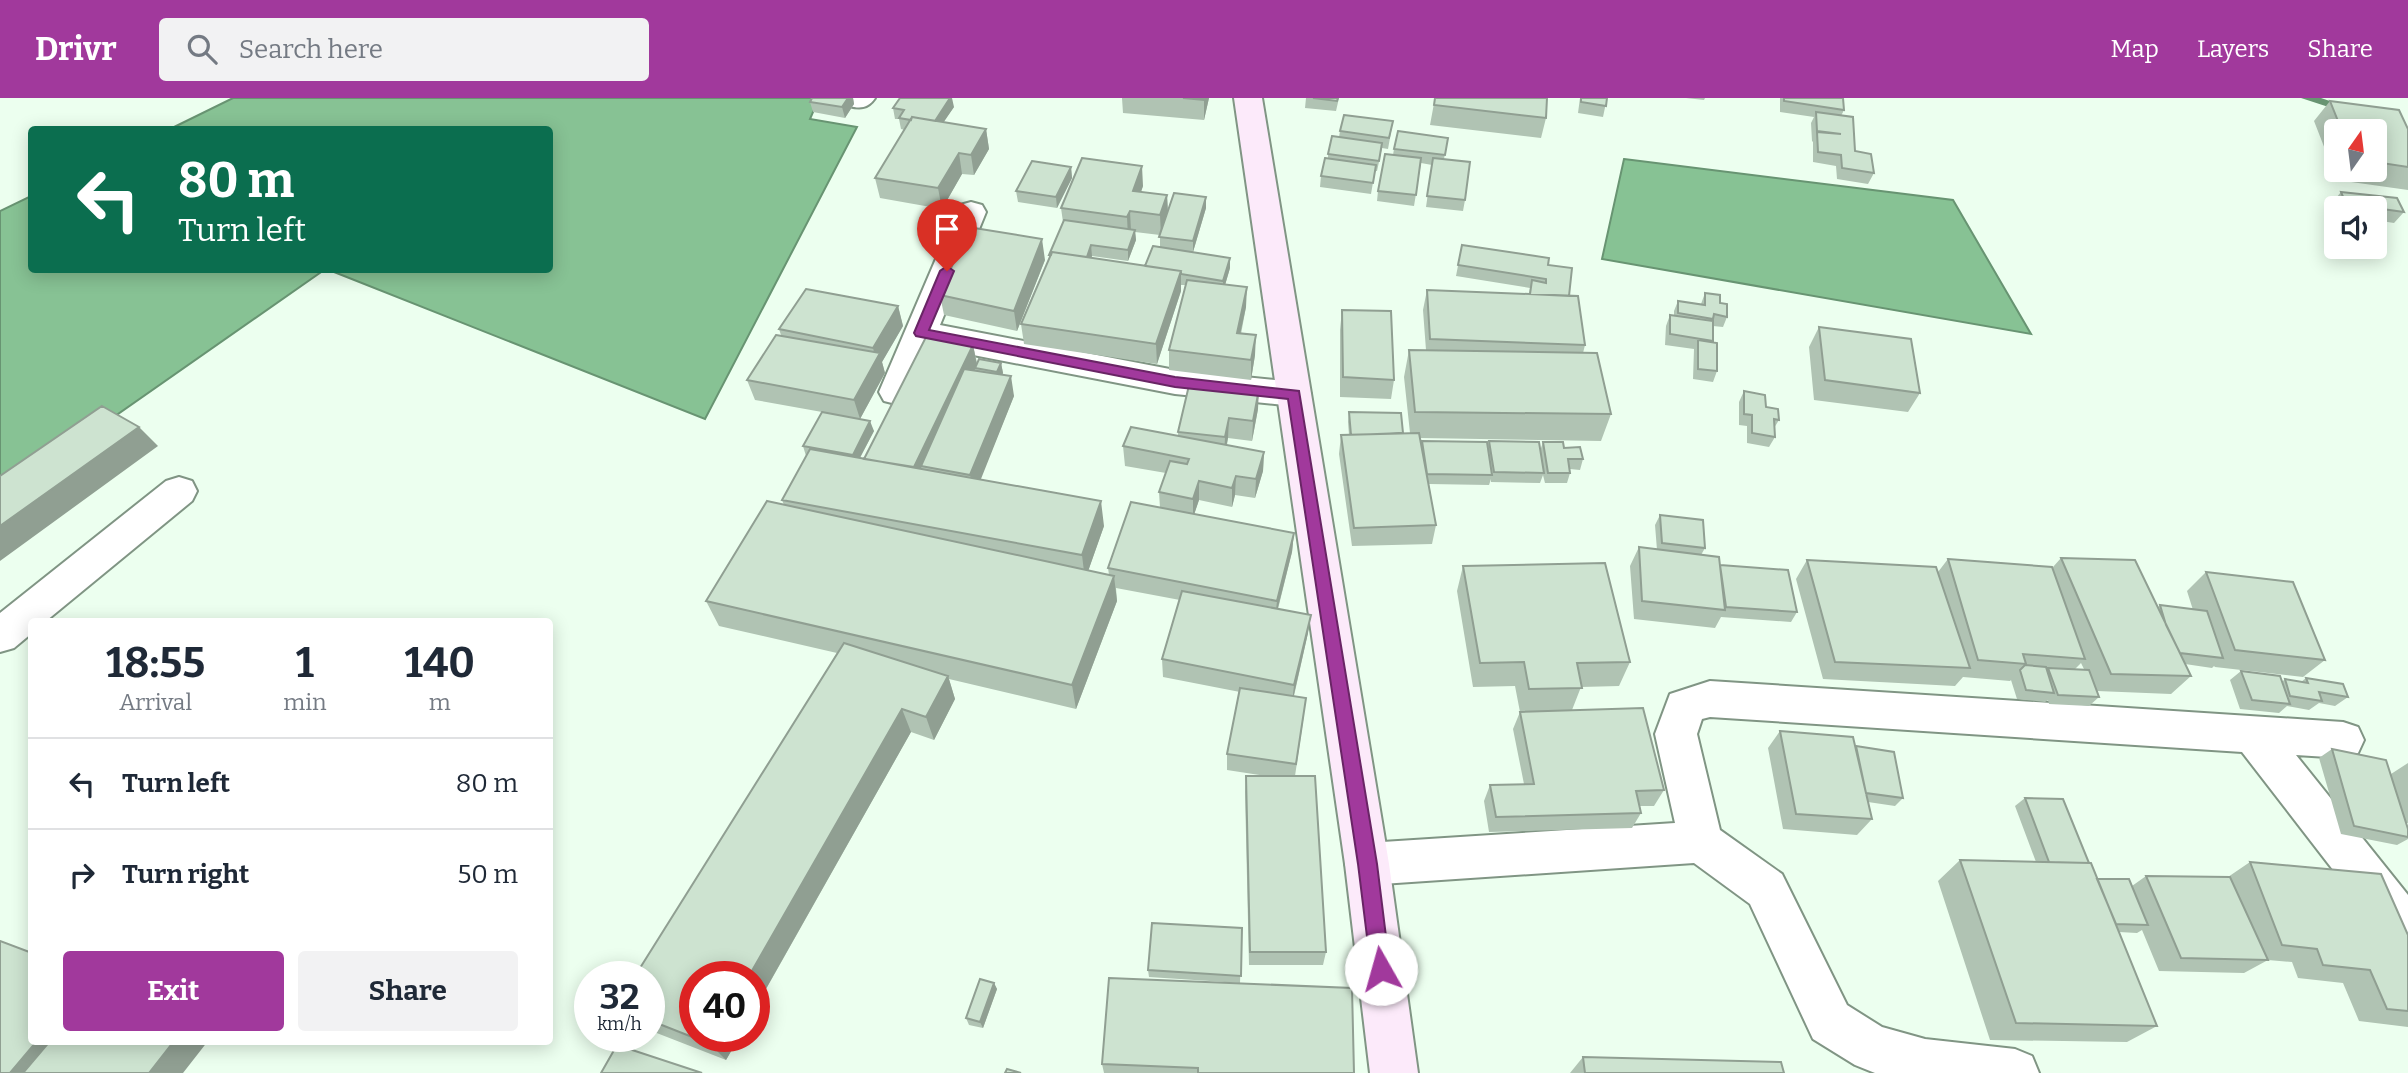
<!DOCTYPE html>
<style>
body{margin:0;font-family:Bitter,serif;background:#f2f2f3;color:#1f2937;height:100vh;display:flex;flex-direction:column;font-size:26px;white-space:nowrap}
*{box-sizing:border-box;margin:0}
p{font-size:23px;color:#747a83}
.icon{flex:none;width:38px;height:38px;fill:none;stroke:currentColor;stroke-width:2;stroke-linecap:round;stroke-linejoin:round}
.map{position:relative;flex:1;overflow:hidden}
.drawer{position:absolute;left:28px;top:520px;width:525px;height:427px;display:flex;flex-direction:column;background:#fff;border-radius:7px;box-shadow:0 4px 18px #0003}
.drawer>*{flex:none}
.banner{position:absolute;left:28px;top:28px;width:525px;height:147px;border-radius:7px;box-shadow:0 4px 18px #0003;background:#0b6e4f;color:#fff;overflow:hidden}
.needle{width:46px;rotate:14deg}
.buttons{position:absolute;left:2324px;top:21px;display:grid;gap:14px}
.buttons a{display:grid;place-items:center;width:63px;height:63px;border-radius:7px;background:#fff;box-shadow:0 4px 18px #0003;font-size:35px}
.speed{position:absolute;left:574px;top:863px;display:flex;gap:14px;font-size:35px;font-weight:700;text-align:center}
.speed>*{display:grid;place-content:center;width:91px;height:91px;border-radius:50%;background:#fff;box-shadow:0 4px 18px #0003;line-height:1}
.speed small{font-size:18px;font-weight:400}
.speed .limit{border:10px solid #d22;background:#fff;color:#111}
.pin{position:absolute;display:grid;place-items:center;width:60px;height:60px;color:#fff;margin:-72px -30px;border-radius:50% 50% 50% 0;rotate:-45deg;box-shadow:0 0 7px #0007}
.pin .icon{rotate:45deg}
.me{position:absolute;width:77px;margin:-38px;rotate:353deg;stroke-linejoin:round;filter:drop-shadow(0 0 5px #0008)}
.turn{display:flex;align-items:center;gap:24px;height:147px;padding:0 35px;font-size:32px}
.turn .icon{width:91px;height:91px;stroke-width:2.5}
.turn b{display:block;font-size:49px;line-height:60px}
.eta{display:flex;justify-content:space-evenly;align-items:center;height:119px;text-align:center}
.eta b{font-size:42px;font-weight:700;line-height:49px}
.cta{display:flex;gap:14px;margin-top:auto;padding:14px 35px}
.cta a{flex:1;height:80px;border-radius:7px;background:#a1399c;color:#fff;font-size:28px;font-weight:700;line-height:80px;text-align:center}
.cta a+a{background:#f2f2f3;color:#1f2937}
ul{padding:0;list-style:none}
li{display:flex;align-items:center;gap:21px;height:91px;padding:0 35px;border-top:2px solid #e0e1e3}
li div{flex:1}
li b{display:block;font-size:26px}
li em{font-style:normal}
header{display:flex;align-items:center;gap:42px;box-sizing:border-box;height:98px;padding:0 35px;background:#a1399c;color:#fff}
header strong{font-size:33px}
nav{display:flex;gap:38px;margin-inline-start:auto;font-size:24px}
.search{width:490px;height:63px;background:#f2f2f3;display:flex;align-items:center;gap:18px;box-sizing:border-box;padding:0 24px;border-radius:7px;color:#747a83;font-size:26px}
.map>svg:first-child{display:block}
.water{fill:#87c294;stroke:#689472;stroke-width:2}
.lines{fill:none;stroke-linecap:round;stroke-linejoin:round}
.stream{fill:#689472;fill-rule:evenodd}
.street-casing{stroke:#809584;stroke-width:4}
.secondary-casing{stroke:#809584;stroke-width:4}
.street{fill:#fff;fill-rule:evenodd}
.secondary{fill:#fceafa;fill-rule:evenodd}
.wall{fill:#b0c3b3;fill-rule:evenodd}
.shaded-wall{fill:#909f92}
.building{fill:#cde3d0;stroke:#909f92;stroke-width:2}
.route{fill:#a1399c;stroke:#692565;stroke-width:2}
</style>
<header>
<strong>Drivr</strong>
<div class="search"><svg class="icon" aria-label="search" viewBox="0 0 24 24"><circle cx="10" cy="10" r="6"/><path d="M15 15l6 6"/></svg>Search here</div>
<nav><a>Map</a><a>Layers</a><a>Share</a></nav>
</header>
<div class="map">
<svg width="2408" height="975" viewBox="0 0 2408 975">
<rect width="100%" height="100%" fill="#ecffef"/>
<!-- water -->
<path class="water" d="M233,0H819L810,21L857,29L705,321L329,172H550V32H168Z
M1624,61L1953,102L2031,236L1602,161Z
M31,98L32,172H324L5,395L0,392V113Z"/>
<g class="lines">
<!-- stream -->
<path class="stream" d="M2301,0H2321L2356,12L2350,16Z"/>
<defs>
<path id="street" d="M846,0H875C868,10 861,11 849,8Z
M971,104L982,107L986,114L940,227L1175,272L1294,284L1306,287L1311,296L1306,305L1294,308L1175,296L932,249L908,303L896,306L884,303L879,294L956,114L960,107Z
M179,379L192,383L197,393L192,403L46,523H32V535L14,550L0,554V515L166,383Z
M1710,583L2343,624L2358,629L2364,642L2358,655L2343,660L2296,657L2408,797V864L2392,858L2381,834L2242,654L1710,619L1702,621L1697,636L1720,732L1782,776L1847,907L1882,929L1925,941L2015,951L2032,958L2039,975H1875L1855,967L1813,941L1750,806L1694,765L1367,787L1351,781L1345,766L1351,751L1367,745L1675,725L1655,636L1670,596Z"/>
<path id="secondary" d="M1234,0H1262L1389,766L1418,975H1370L1345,766Z"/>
</defs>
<!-- street casing -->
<use href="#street" class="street-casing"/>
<!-- secondary casing -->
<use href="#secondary" class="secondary-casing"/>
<!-- street -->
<use href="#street" class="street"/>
<!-- secondary -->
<use href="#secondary" class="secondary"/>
</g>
<!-- wall -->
<path class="wall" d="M812,0H853L854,6L845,20L813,14L810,4Z
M1122,0H1209L1204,22L1123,15Z
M1306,0H1339L1336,13L1305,10Z
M1435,0L1546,20L1541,40L1430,27Z
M1580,0H1607L1603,19L1578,15Z
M1686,0H1705L1704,2Z
M1780,0H1843L1844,12L1841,18L1855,53L1874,75L1868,86L1837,81L1836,68L1813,64V44L1812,43L1811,25L1814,19L1780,14Z
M2330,3L2408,31V92L2337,82L2314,23ZM2336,33H2375V72H2336Z
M954,9L943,24L986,31L989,51L974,77L962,76L942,111L880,100L875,80L905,32L901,31L899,21H895L893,10Z
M1393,23L1388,51L1382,50L1377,73H1375L1371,96L1320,89L1321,78L1328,60V56L1339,39L1340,33Z
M1448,40L1444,61L1465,102L1463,113L1426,109L1432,67L1421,65L1414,108L1377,103L1378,93L1393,57L1394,51Z
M1071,69L1072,80L1057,110L1018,104L1016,93Z
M1143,88L1141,94L1167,97L1168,113L1206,110L1193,154L1230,160V170L1225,187L1246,209L1241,236L1255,257L1251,282L1169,272V252L1186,187H1181V193L1157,266L1024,246L1021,226L1050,160L1049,157L1063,124L1061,110ZM1135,134L1160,137V149L1145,168L1091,160L1092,158L1128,163L1136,142Z
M2341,94L2404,114L2394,125L2375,122V110H2336V116L2332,105Z
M1462,147L1548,167L1569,198L1585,247L1583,255L1611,316L1601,343L1420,340L1421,345L1488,348L1489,343L1540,353L1543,344L1564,350L1583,361L1580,372L1570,371V375L1567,385H1545L1543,377L1540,385L1491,384V381L1489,387L1429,386L1436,427L1432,446L1352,448L1339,356L1341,337H1349L1348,324L1349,314L1403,335H1410L1404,279L1409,252H1426L1423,212L1427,192L1529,196L1530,190L1456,178Z
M1045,162L1017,233L944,217L940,197Z
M1705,195L1720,205L1727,219L1723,229L1713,228L1712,244L1717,273L1713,284L1693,281L1694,251L1665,247L1666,228L1670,217H1674V213L1678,203L1701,206Z
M898,208L903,228L882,264L885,275L860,321L874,333L860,360L864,361L973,247L977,265H1001L1003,275L1002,277L1014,298L980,381L1104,428L1088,473L1109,477L1108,470L1160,410L1159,394L1166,375L1125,368L1123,348L1178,338V334L1258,311L1252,343L1228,340L1227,347L1264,354L1263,373L1255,400L1235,397L1232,409L1199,402L1194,416L1294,435L1292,454L1278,511L1308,535L1294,598L1304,617L1295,678L1326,854L1323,867H1249L1245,694L1246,678H1266L1227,672V656L1240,594L1163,579L1162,561L1180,502L1116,490L1117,503L1076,611L949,581L955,601L934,642L911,634L726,962L649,932V878L837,555L719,528L706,503L784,407L782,402L806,358L803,348L822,314L755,302L747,282L781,237L779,231Z
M1342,212L1394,282L1391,301L1340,299V232Z
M1819,229L1920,295L1908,314L1814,302L1809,249Z
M1744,293L1766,309L1779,322L1774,330L1775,339L1769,349L1747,345V328L1739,327V304Z
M1660,417L1705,450L1701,457L1720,467L1797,514L1791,524L1721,519L1715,530L1634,521L1630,468L1639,449L1657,452L1655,427Z
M2061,460L2158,509L2160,507L2193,512L2187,493L2206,474L2325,562L2303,579L2215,569L2214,568L2212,570L2185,566L2191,578L2171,596L2097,593L2099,599L2089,608L2049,606L2048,602L2045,604L2017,601L2011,582L2010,583L1963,579L1955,588L1823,581L1796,481L1807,462L1938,474L1948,461L2053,469ZM2081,565L2084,571H2075Z
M1463,468L1630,564L1619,588L1581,589L1572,612L1664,692L1654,708H1640L1641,715L1632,730L1489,734L1484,703L1490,687L1524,686L1513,631L1520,614L1515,588L1473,589L1457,493Z
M2241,573L2282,584L2285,581L2301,584L2306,580L2348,599L2335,608L2319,605L2309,612L2287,608L2279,615L2240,611L2230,582Z
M1780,633L1855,650L1856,648L1903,700L1895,708L1868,704L1872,721L1857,737L1783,731L1768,650Z
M2332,651L2391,676L2408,665V725H2406L2408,731V741L2397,747L2341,736L2319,660Z
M2025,700L2089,765L2097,781L2132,788L2146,778L2228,779L2250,764L2408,837V929L2359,923L2343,885L2298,880L2292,864L2268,862L2244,875L2159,873L2142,832L2137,835L2119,834L2157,928L2127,944L1990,942L1938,783L1960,762L2036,764L2015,708Z
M1242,830L1240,885L1149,879L1148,872Z
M994,885L997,891L983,930L969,927L966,920Z
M1583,959L1784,975H1570Z
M1102,966L1354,975H1104Z"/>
<!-- shaded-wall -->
<path class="shaded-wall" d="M848,0H853L854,6L845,20L842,9Z
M950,0H952L954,9L935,37L933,26Z
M1205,0H1209L1204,22V2Z
M986,31L989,51L974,77L971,57Z
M959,55L962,76L942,111L938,90Z
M1142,68L1143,88L1134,113L1133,93Z
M1071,69L1072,80L1057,110L1056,99Z
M1167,97L1168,117L1161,138L1160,117Z
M1206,99V110L1193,154V143Z
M1130,113L1131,133L1128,139L1127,119Z
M1135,132L1136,142L1128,163V152Z
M1042,141L1045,162L1017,233L1014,213Z
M1091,147L1092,158L1087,172L1086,162Z
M1230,160V170L1223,194V183Z
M1181,173V193L1157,266L1156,246Z
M1247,189L1246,209L1236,255L1237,235Z
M898,208L903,228L882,264L885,275L860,321L854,302L876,262L873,250Z
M1256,237L1255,257L1251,282V262Z
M973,247L977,267L928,370L921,368L924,380L913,371Z
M1001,265L1003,275L999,284L997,274Z
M1011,278L1014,298L975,396L970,377Z
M1259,291L1258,311L1252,343L1253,323Z
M1229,320L1228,340L1224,359L1225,339Z
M870,323L874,333L856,367L853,357Z
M139,329L158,348L0,463V428Z
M1264,354L1263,373L1255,400L1256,381Z
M1236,378L1235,397L1232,409V390Z
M1199,383V402L1193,420V401Z
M1101,403L1104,428L1085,482L1082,457Z
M1294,435L1292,454L1275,521L1277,503Z
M1114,478L1117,503L1076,611L1072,587Z
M1311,517L1308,535L1292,605L1294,587Z
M948,578L955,601L934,642L926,619Z
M902,611L911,634L754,912V878H749Z
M994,885L997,891L983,930L980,924Z
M715,938H740L726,962L710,946Z
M37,943H74L48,975H10Z
M174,943H208L183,975H149Z"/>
<!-- building -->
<path class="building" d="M812,0H848L842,9L810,4Z
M900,0H950L935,23L912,19L911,22L899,20L904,12L893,10Z
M1183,0H1205L1204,2Z
M1313,0H1338L1337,3Z
M1435,0H1547L1546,20L1434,7Z
M1581,0H1607L1606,8L1581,4Z
M1784,0H1843L1844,12L1784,3Z
M2330,3L2399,12L2408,31V69L2375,64V33H2342Z
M1816,14L1853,19L1855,53L1871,56L1874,75L1842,70L1841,57L1818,54L1817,34L1841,36L1817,33Z
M1344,17L1393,23L1389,40L1340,33Z
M912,19L986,31L971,57L959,55L938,90L875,80Z
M1398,33L1448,40L1445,57L1394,51Z
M1332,38L1382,45L1379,63L1328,56Z
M1385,56L1421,60L1416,97L1378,93Z
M1082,60L1142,68L1133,93L1167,97L1160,117L1130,113L1127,119L1061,110Z
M1325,60L1376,67L1373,85L1321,78Z
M1433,60L1470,64L1465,102L1427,98Z
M1032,63L1071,69L1056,99L1016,93Z
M2341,94L2397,100L2404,114L2346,106Z
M1174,95L1206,99L1193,143L1159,139Z
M1064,122L1135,132L1128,152L1091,147L1087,159L1052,154L1051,157H1049Z
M968,129L1042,141L1014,213L940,197Z
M1462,147L1549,160L1548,167L1572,170L1569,198L1530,196L1532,182L1546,185V181L1458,167Z
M1153,148L1230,160L1223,183L1181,176V173L1145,168Z
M1052,154L1181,173L1156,246L1021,226Z
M1187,182L1247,189L1237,235L1256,237L1251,262L1169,252Z
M806,191L898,208L873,250L779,231Z
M1427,192L1578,198L1585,247L1430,241Z
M1705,195L1720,197V205L1727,206V219L1714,216L1713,221L1678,215V203L1705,207Z
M1342,212L1391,213L1394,282L1343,279Z
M1670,217L1713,223V243L1670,236Z
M1819,229L1911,241L1920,295L1825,282Z
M776,237L880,255L854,302L747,282Z
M926,239L973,247L914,369L864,361Z
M1698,242L1717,245V273L1698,271Z
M1409,252L1597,255L1611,316L1415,314Z
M979,261L1001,265L997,274L975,270Z
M964,271L1011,278L970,377L921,368Z
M1190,283L1259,291L1253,323L1229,320L1225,339L1178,334Z
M1744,293L1765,297L1766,309L1778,311L1779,322L1774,321L1775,339L1752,335V317L1744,316Z
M102,308L139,329L0,428V378Z
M822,314L870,323L853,357L803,348Z
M1349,314L1401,315L1403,335L1351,337Z
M1131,329L1264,354L1256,381L1236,378L1232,390L1199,383L1193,401L1159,394L1170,363L1187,366L1189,361L1123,348Z
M1419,335L1436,427L1354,430L1341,337Z
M1422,343L1487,344L1492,377L1427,376Z
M1489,343L1539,344L1544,375L1494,374Z
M1543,344H1563L1564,350L1580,349L1583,361H1568L1570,375H1548Z
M810,351L1101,403L1082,457L782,402Z
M767,403L1114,478L1072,587L706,503Z
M1131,404L1294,435L1277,503L1108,470Z
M1660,417L1703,422L1705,450L1662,445Z
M1639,449L1719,459L1725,512L1642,503Z
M2061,460L2135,462L2191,578L2111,576Z
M1948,461L2052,469L2085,561L2023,556L2026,566L1978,562Z
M1807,462L1936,469L1970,570L1835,564Z
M1605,465L1630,564L1577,565L1582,590L1529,591L1524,564L1480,565L1463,468Z
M1720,467L1788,472L1797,514L1726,509Z
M2206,474L2293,484L2325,562L2235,552Z
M1182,493L1311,517L1294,587L1162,561Z
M2160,507L2207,513L2223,560L2180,555L2166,527Z
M844,545L948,578L926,619L902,611L749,878H695V938H715L710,946L649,922V878H635Z
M2025,567L2046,569L2054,595L2026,592L2020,572Z
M2048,570L2089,572L2099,599L2058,597Z
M2241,573L2280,578L2290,606L2252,602Z
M2306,580L2343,586L2348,599L2319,594L2322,603L2290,598L2285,581L2308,585Z
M1240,590L1306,600L1296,666L1227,656Z
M1643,610L1664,692L1636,693L1641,715L1496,719L1490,687L1534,686L1520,614Z
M1780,633L1853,639L1872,721L1796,716Z
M1856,648L1894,654L1903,700L1866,695Z
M2332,651L2386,662L2408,731V739L2354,728Z
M1246,678H1315L1326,854H1250Z
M2025,700L2063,701L2089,765L2049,764Z
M1960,762L2091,765L2157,928L2016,925Z
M2250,764L2381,776L2408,837V913L2387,911L2370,872L2323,867L2317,851L2282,847Z
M2146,778L2230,779L2268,862L2181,860Z
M2097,781H2129L2148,827L2116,826Z
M1152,825L1242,830L1241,878L1148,872Z
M0,843L32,855V943H37L10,975H0Z
M1109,880L1352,890L1354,975H1198V970L1102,966Z
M980,881L994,885L980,924L966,920Z
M50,943H174L149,975H23Z
M617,947L702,975H601Z
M1583,959L1781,964L1784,975H1585Z
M1007,971L1021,975H1005Z"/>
<!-- route -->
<path class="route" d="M947,168L954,173L929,232L1175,279L1299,293L1377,766L1390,871L1388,877L1381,880L1374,877L1371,871L1358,766L1288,301L1175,289L916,238L914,235L940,173Z"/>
</svg>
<div class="buttons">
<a><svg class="needle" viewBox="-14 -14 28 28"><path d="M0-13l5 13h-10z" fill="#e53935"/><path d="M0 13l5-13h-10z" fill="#747a83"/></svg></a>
<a><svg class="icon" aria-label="sound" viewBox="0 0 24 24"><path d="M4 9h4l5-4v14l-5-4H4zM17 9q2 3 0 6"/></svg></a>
</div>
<div class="speed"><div>32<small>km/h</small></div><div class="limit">40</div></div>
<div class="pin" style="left:947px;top:173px;background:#d93025"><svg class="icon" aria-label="arrive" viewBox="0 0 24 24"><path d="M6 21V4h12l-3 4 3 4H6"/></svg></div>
<svg class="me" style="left:1381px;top:871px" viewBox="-20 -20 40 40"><circle r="19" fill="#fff"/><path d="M0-13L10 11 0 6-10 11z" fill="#a1399c"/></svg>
<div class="banner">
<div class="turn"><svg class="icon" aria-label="left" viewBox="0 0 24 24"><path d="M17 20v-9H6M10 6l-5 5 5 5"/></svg><div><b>80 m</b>Turn left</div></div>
</div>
<section class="drawer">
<div class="eta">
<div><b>18:55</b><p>Arrival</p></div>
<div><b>1</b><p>min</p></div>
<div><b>140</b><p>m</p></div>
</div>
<ul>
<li><svg class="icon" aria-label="left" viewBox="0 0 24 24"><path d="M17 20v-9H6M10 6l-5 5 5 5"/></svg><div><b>Turn left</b></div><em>80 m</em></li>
<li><svg class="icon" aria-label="right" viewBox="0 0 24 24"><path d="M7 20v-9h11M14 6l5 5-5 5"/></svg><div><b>Turn right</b></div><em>50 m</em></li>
</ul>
<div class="cta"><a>Exit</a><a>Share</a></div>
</section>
</div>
